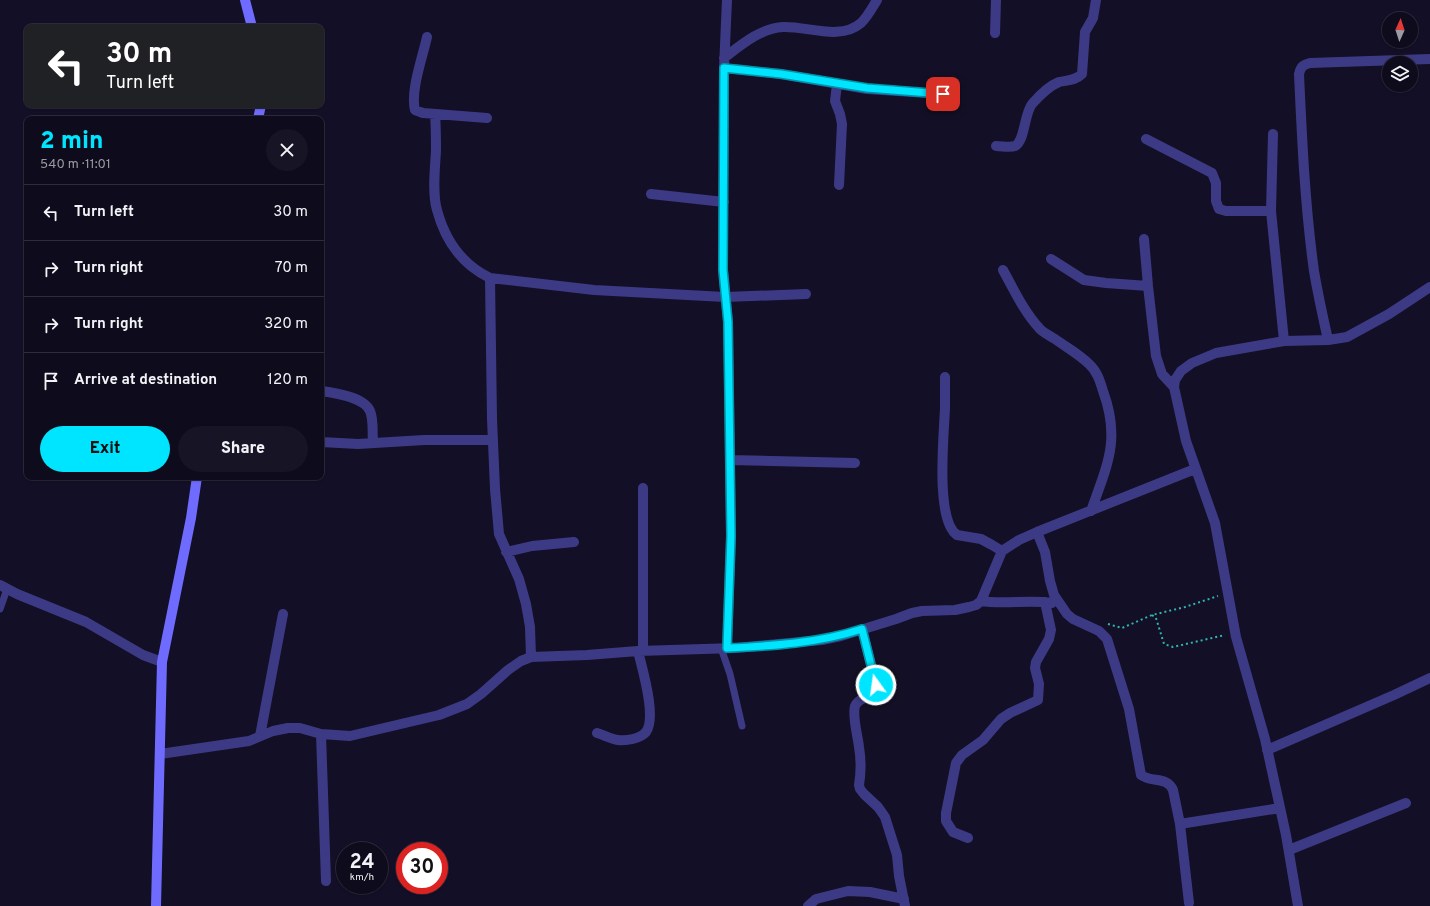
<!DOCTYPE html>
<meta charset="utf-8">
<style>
body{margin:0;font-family:Overpass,sans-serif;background:#171425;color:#f1f3f6;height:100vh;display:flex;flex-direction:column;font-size:15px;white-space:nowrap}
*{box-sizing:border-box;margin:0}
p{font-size:13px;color:#9b9ba3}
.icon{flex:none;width:22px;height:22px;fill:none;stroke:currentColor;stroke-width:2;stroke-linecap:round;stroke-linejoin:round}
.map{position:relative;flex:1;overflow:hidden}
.sheet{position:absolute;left:24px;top:116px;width:300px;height:364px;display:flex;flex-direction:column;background:#0e0b1c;border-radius:8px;box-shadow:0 1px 3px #0004,0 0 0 1px #2e2b3b}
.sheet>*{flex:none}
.banner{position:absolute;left:24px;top:24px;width:300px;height:84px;border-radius:8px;box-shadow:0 1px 3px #0004,0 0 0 1px #2e2b3b;background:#202124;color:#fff;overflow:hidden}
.needle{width:26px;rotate:3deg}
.tools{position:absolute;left:1382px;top:12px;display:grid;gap:8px}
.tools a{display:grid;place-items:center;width:36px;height:36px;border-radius:50%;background:#0e0b1c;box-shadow:0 1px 3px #0004,0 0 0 1px #2e2b3b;font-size:20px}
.speed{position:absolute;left:336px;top:842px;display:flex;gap:8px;font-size:20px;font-weight:700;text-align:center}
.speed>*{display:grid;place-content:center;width:52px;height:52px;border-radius:50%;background:#0e0b1c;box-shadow:0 1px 3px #0004,0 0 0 1px #2e2b3b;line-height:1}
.speed small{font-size:10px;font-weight:400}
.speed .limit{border:6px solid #d22;background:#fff;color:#111}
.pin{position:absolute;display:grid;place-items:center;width:34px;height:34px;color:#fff;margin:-17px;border-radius:8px;box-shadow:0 2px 6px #0006}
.me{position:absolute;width:44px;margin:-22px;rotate:346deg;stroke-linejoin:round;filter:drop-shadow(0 0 3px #0008)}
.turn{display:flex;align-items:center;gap:14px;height:84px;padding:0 16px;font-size:18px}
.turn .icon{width:52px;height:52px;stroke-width:2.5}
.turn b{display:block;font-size:28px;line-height:34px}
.round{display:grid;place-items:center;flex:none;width:42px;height:42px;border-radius:21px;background:#171425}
.summary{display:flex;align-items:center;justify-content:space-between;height:68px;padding:0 16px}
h1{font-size:24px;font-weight:800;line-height:30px;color:#00e5ff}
.action{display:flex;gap:8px;margin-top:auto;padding:8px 16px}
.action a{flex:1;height:46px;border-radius:24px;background:#00e5ff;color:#111;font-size:16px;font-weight:800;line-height:46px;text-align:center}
.action a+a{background:#171425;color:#f1f3f6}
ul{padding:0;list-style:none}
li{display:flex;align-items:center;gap:12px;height:56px;padding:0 16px;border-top:1px solid #2e2b3b}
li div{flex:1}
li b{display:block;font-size:15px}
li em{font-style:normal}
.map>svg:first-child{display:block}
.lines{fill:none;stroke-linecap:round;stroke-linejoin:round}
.path{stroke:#2fb8b0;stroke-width:2;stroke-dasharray:2 3;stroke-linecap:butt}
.lane{stroke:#3d3a85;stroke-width:7}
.street{stroke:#3d3a85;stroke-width:10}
.secondary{stroke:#6f6bff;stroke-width:10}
.route-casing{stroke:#0095a6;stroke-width:10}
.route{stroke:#00e5ff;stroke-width:7}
</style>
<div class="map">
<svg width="1430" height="906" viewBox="0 0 1430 906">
<rect width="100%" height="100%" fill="#130f26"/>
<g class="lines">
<!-- path -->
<path class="path" d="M1152,615L1156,618L1164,644L1173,647L1225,635
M1108,624L1122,628L1152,615L1185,607L1218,596"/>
<!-- lane -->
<path class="lane" d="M0,609L7,589
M721,648L730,674L742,726"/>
<!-- street -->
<path class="street" d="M727,0L724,68L723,270L728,322L731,536L727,648
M995,33L996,0
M427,37C423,56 410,91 415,110L423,113L487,118
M724,58C741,45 761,28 783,27C808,26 840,41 861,23C868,16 872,8 877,0
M724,68L781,74L867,89L943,94
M837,84L835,101L840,114L842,124L839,185
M435,114C436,127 436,139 436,151C435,168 432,194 437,210C445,240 461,264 490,278L594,290L725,297L806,294
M1273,134L1271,211L1284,341
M1146,139L1212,173L1216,183V201L1219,209L1226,211H1271
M996,146C1002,146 1010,148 1015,146C1025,141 1024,114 1032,104C1039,96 1049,86 1059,82C1067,80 1075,81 1082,74L1085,32L1093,18L1096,0
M651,194L724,202
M1144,239L1148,286L1156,356L1162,374L1174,387
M1051,259L1084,280L1106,283L1148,286
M1003,270C1014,290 1024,312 1040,329C1044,333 1050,336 1055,339C1066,347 1079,354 1089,364C1097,371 1100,381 1103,391C1121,440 1107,465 1091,511
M490,278L492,419L495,489L499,534L519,579L526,604L530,627L531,657
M1328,340C1323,317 1318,295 1314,271C1305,206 1302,140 1299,74C1301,66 1303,65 1310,63L1430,59
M945,377C945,388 945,398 945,408C944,434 935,520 957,535L981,539L992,545L1002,551
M321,391C335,393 364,397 370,411C374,420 372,433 373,443
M321,442L358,444L424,440H493
M730,460L855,463
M643,488V651
M1037,532L1045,552L1050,581L1054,595L1067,614L1073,619L1099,631L1107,639L1129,709L1141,775C1152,783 1167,776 1173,790L1180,824L1189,903
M506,552L532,546L574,542
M0,585L17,594L86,622L143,655L162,662
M981,601C1005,605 1028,599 1052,603
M862,629L876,685C874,699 859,696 855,706C852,716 858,737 859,747C861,759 861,773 859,785L860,789L864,794L878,807L885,817L897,855L899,876L905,906
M597,733C604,735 611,739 618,740C626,741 640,739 646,732C657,717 642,668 638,651
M321,734L326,881
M260,736L283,614
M1267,750L1394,695L1430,678
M160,754L249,741L273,731L288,728H300L321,734L350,736L439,715L467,704L481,694L508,670L521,661L531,657L587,655L638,651L736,648L822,640L841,636L896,619L912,613L922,611L955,610L969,607L976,605L981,601L1002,551L1019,540L1037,532L1195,469
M1180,824L1280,808
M968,838L953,832L946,821V813L956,763L962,755L983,740L1001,719L1010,713L1038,700L1039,684L1035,668L1036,662L1049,639L1051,630L1045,602
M1289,850L1406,803
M808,906L816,899L848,891L870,892L904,899
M1298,906L1286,835L1265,739L1236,637L1215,523L1186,441L1174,387L1175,380L1181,371L1192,363L1216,353L1284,341L1328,340L1347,337L1389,314L1430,287"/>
<!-- secondary -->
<path class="secondary" d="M245,0L252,27
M258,119L261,105
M156,906L162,662L191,518L197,477"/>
</g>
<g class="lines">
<defs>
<path id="route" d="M876,685L862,629C819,643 772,646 727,648L731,536L728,322L723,270L724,68L781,74L867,88L943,94"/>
</defs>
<!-- route casing -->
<use href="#route" class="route-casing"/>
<!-- route -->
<use href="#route" class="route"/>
</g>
</svg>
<div class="tools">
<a><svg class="needle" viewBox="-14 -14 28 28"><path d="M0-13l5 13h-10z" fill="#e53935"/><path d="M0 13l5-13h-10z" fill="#9b9ba3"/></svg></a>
<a><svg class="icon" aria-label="layers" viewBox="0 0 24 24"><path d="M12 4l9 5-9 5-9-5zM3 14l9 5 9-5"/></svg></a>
</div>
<div class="speed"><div>24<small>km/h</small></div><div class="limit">30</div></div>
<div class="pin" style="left:943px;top:94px;background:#d93025"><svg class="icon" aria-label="arrive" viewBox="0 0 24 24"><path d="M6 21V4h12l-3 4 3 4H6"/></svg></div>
<svg class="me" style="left:876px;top:685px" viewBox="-20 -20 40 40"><circle r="17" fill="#00e5ff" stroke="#fff" stroke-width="3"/><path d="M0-11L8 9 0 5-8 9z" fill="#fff"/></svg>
<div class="banner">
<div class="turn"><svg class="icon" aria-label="left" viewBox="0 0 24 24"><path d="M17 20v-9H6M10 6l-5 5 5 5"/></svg><div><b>30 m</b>Turn left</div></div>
</div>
<section class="sheet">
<div class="summary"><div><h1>2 min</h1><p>540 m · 11:01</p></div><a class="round"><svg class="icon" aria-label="close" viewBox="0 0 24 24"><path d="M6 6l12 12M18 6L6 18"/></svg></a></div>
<ul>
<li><svg class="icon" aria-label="left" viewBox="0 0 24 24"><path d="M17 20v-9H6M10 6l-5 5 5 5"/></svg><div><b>Turn left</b></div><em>30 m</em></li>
<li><svg class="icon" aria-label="right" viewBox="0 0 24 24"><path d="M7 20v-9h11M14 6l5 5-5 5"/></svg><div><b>Turn right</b></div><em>70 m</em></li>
<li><svg class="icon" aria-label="right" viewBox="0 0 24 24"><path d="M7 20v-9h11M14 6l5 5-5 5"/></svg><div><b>Turn right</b></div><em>320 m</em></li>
<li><svg class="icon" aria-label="arrive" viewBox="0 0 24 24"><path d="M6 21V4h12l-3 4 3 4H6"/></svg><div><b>Arrive at destination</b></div><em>120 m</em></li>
</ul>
<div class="action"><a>Exit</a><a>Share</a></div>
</section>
</div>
